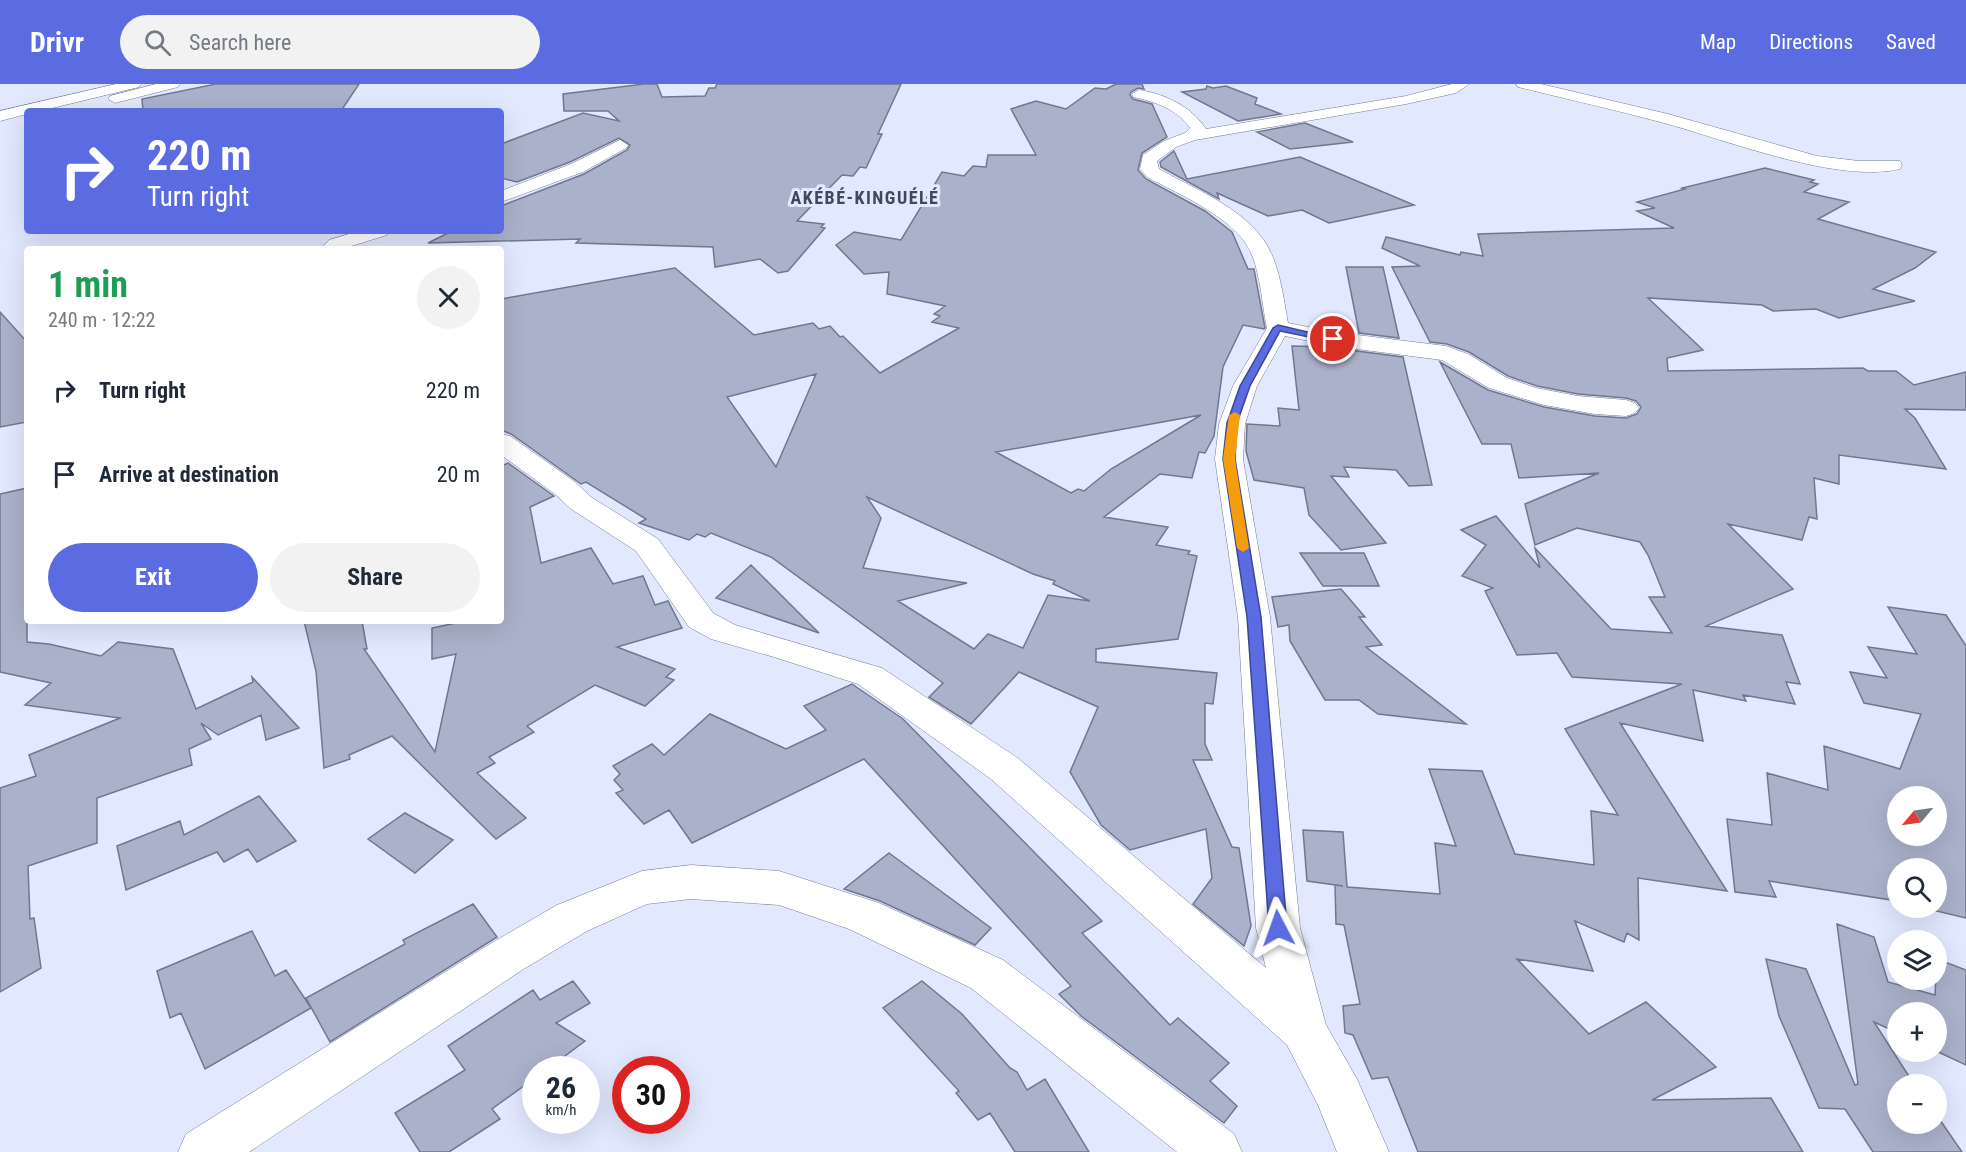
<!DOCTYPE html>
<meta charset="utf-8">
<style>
body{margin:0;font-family:"Roboto Condensed",sans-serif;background:#f2f2f3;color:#1f2937;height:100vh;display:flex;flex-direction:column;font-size:22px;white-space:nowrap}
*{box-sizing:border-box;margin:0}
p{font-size:20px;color:#747a83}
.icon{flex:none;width:33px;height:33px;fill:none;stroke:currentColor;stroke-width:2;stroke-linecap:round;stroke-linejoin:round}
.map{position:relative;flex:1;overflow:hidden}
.details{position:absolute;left:24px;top:162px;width:480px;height:378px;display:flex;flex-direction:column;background:#fff;border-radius:6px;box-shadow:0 6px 24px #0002}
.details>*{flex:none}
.banner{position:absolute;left:24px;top:24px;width:480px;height:126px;border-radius:6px;box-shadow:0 6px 24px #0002;background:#5b6ce3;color:#fff;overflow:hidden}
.needle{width:39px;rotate:241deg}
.tools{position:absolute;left:1887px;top:702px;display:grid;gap:12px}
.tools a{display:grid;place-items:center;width:60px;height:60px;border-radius:50%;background:#fff;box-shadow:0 6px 24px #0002;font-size:30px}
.speed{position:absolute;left:522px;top:972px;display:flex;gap:12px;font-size:30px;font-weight:700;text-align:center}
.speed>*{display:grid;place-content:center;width:78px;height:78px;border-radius:50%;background:#fff;box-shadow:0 6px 24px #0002;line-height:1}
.speed small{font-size:15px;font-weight:400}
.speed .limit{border:9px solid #d22;background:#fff;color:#111}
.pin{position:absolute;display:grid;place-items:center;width:51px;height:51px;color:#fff;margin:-26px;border:3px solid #fff;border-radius:50%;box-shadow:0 2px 6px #0007}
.me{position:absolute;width:66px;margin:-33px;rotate:356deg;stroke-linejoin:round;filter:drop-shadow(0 0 4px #0008)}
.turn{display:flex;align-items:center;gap:21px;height:126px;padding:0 24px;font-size:27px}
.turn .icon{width:78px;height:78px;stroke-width:2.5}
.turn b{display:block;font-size:42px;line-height:51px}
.round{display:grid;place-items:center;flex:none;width:63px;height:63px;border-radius:32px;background:#f2f2f3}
.overview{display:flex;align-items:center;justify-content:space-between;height:102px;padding:0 24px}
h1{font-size:36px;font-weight:700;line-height:45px;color:#1e9e55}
.action{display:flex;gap:12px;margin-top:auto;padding:12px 24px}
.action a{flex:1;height:69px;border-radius:36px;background:#5b6ce3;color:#fff;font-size:24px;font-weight:700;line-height:69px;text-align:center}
.action a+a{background:#f2f2f3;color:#1f2937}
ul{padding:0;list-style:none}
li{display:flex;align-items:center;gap:18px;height:84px;padding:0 24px}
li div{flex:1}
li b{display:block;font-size:22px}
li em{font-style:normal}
header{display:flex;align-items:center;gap:36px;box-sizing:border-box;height:84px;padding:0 30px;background:#5b6ce3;color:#fff}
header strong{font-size:28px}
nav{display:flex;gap:33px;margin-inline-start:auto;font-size:21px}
.search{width:420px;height:54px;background:#f2f2f3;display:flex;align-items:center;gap:15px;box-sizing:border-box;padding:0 21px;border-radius:33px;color:#747a83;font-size:22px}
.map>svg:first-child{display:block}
.building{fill:#aab1ca;stroke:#70778f;stroke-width:1.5;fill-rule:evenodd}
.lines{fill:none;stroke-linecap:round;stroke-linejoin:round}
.street-casing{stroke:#757c94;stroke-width:1}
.highway-casing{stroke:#757c94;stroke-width:1}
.street{fill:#fff;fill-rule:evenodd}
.highway{fill:#fff;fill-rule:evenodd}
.route{fill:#5b6ce3;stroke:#3b4694;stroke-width:1.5}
.slow{fill:#f59e0b}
.labels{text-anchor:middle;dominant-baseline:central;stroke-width:6;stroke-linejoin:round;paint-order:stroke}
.far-district-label{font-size:18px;font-weight:bold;letter-spacing:1.5px;fill:#41475d;stroke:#e2e8fe}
</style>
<header>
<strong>Drivr</strong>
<div class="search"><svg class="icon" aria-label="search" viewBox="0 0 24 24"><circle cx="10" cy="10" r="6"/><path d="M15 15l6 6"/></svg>Search here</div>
<nav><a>Map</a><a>Directions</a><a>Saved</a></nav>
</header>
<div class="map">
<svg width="1966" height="1068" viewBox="0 0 1966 1068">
<rect width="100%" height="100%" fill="#e2e8fe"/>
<!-- building -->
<path class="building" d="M216,0H359L341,27H143L142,15Z
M644,0H657L662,13L705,12L709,4H715L717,0H901L878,50H882L866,84L860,83L853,92L842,91L797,137L824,140L821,143L825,144L788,187L778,189L760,175L715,183L713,163L576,159L580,155L428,159L452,147H501V122L584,90L627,66L630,61L619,54L570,78L517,98L501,94V60L583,29L619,37L608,27H564L563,10Z
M1116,0H1142L1144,5L1138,4L1131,8L1130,11L1133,15L1152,20L1167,53L1142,69L1138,86L1146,95L1205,127L1232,148L1248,185H1254L1265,244L1264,245L1243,241L1223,283L1214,352L1205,369L1199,368L1192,394L1160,390L1104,433L1168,443L1156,461L1190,467L1188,470L1197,472L1178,555L1096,565V578L1217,589L1213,620L1205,619V660L1212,676H1193L1232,763L1239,764L1251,842L1244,862L1193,820L1212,794L1206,745L1130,766L1101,741L1070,688L1098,623L1019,588L971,640L929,613L943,599L771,473L711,449L705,453L697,450L689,456L639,439L646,435L586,398L581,400L511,350L501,346V215L675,184L754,251L813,239L819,245L830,242L840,253L843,252L880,289L959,244L932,238L940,232L934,230L945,222L887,210L889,188L864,190L836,161L854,148L901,156L942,88L964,92L973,82L986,83L988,71H1036L1011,25L1036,17L1066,25L1095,4L1106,5ZM816,290L776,383L727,313ZM1201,331L1111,385L1084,407L1078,405L1071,409L996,368ZM867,413L1033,490L1055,497L1053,500L1090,517L1048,511L1023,564L988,550L974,565L898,517L967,499L863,484L881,434Z
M1207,2L1213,4L1226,2L1257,14L1255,20L1281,30L1238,37L1182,8L1206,5Z
M1305,39L1353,58L1290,65L1257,48Z
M1174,67L1187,95L1300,73L1414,121L1329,139L1302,126L1268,132L1217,109L1219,115L1161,83L1160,78Z
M1765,84L1814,96L1810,98L1818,100L1804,108L1849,118L1818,135L1936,168L1915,184L1873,205L1915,217L1839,234L1816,225L1773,227L1762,221L1648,214L1703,266L1667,274L1668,287L1863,284L1868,287H1896L1914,301L1966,288V326L1905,325L1915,334L1946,385L1839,371V400L1814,394L1817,435L1809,433L1802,456L1728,440L1793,505L1706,542L1782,551L1800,600L1786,598L1795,620L1743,611L1746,617L1693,606L1703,657L1620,639L1727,807L1638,794L1639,856L1627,849L1624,858L1575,837L1593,887L1517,875L1589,950L1646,918L1716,983L1652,1016L1771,1014L1803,1068H1418L1388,993L1372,995L1353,951L1345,949L1343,922L1360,920L1344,841L1336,840L1335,801L1343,802L1307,797L1303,746L1343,748L1347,803L1440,810L1435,759L1456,762L1429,685L1482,687L1515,770L1594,781L1591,727L1618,731L1565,645L1682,600L1572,593L1557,569L1517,571L1485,507L1493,504L1462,492L1486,461L1461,446L1496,432L1540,484L1535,464L1611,545L1672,549L1649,513H1665L1648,471L1640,458L1577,444L1535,461L1525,420L1599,389L1519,394L1511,360H1482L1440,278L1488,306L1544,323L1595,332L1626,334L1637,330L1641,323L1636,317L1626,314L1578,310L1537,302L1508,292L1469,268L1447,260L1430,258L1392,183L1420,182L1382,164L1386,153L1460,171L1461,168L1483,172L1478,150L1674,144L1637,127L1655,124L1637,118L1685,105L1682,104Z
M1346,183H1383L1399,254L1359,249Z
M0,228L27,258V338L0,343Z
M1292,262L1326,263L1403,273L1432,401L1409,402L1396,386L1344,383L1349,393L1331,392L1386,459L1341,466L1309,431L1304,404L1254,396L1246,367L1247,340L1280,342L1278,324L1299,326Z
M508,379L554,412L530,423L541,479L591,464L613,500L643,492L655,521L668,517L682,544L617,563L675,585L666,593L674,596L645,622L595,601L527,642L534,648L489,673L495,679L477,689L526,734L496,755L392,652L349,671L350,675L324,684L316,587L304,537H362L367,565H364L435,668L456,570L432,575V544L465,537H501V382Z
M27,404V558L49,560L101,572L118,558L173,565L196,625L253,598L252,593L299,644L266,656L261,631L218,651L201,639L211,655L189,665L192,681L97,714V759L28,782L30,835L34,834L41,884L0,908V704L36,692L29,671L120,634L25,621L51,599L0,588V410Z
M1300,469H1364L1379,502H1323Z
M751,481L819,549L716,514Z
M1341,505L1365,533H1359L1382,561L1366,563L1466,640L1378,630L1359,616H1325L1290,557L1289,541L1278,543L1272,513Z
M1888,523L1946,531L1966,562V834L1924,824H1936V784H1898V817L1769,797L1776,813L1735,808L1727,735L1772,741L1767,689L1828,706L1824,662L1900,685L1921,630L1864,619L1850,588L1887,594L1868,563L1917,570ZM1898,712H1936V752H1898Z
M852,600L903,635L1102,837L1082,849L1170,941L1178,934L1229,979L1210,997L1237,1022L1224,1039L1081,932L1059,910L1071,902L864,675L692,759L669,726L644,740L616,709L623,706L614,696L620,690L613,682L652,660L664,671L710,630L786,665L826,646L804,622Z
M259,712L296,757L257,778L248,765L224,778L217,768L126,806L117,762L180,737L184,751Z
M405,729L453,756L415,789L368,755Z
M889,769L991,844L975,861L880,817L844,805Z
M473,820L497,853L330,958L306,914L405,860L403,856Z
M1837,840L1874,853L1888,898L1935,911L1937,875L1966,886V981L1936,967V928H1898V949L1874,938L1914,1000H1898V1040H1936V1035L1940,1036L1962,1068H1873L1845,1025L1819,1024L1779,932L1766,875L1806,885L1855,1001L1858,1000Z
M252,847L275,892L286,886L311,924L205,985L181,929L170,934L157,887Z
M573,897L590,919L556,939L585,957L546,986H536V993L492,1025L500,1035L449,1068H420L395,1029L465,986L448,962L533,906L540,916Z
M922,897L962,930L1010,984L1017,988L1027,1006L1045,995L1089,1068H1015L990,1029L978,1036L956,1009L959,1007L883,924Z"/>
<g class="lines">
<defs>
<path id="street" d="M1452,0H1469L1456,9L1406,20L1195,56L1176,63L1157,77L1159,85C1198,107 1253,127 1272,171C1281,192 1284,217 1288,239L1333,248L1446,262L1468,270L1507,294L1536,304L1578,312L1626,316L1635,319L1639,324L1635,329L1626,332L1595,330L1544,321L1489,304L1442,276L1333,262L1285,252L1257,302L1245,340L1243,375L1270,533L1300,844L1326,941L1357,995L1389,1068H1337L1318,1021L1287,961L991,695L858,600L774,573L711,555L689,543L636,467L571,425L555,410L501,371V350L510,352L575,398L591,413L658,455L713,529L735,541L882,584L1019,675L1266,884L1256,844L1238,533L1215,375L1219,340L1233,302L1267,244C1262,221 1261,194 1252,171C1238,135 1180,111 1147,93L1140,85L1143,71L1164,57L1185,49L1190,44C1177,25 1155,18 1134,13L1132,10L1139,6C1165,10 1191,22 1206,45L1406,12Z
M1516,0H1541L1668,30L1817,72L1859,77H1900L1902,81L1900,85C1837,100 1727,56 1664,39C1616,26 1567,15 1518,3Z
M620,56L628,61L626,64L583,88L501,118V107L571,80Z
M359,147H390L387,151L342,165H321L329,156Z
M691,781L779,787L879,819L1003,876L1234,1050L1242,1068H1177L971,904L849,845L779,821L691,815L647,820L587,847L522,886L249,1068H178L186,1050L490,860L557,821L642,787Z"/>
<path id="highway" d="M116,0H141L139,3L40,27H27V30L0,37V27Z
M156,0H180L178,3L115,19L108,15L110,12Z"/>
</defs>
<!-- street casing -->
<use href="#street" class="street-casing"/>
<!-- highway casing -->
<use href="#highway" class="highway-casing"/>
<!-- street -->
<use href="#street" class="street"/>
<!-- highway -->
<use href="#highway" class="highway"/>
</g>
<!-- route -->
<path class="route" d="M1278,241L1337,255L1333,258L1280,247L1250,302L1237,339L1235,375L1261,533L1287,844L1285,849L1278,851L1272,849L1269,844L1247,533L1223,375L1227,339L1240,302L1273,244Z"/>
<!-- slow -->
<path class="slow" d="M1235,328L1240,331L1235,375L1249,464L1243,468L1237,464L1223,375L1229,331Z"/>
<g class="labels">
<!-- far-district labels -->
<g class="far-district-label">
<text x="865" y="113">AKÉBÉ-KINGUÉLÉ</text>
</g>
</g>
</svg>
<div class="tools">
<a><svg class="needle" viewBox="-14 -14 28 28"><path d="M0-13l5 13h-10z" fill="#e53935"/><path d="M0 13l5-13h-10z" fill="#747a83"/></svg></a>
<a><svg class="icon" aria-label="search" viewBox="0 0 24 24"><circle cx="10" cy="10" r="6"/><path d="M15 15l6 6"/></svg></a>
<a><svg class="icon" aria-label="layers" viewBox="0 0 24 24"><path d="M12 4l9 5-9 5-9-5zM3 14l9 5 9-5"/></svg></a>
<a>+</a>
<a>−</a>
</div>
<div class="speed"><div>26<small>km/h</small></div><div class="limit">30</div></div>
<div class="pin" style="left:1333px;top:255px;background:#d93025"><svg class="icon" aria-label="arrive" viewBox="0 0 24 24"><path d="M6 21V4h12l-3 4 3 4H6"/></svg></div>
<svg class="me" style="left:1278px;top:844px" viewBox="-20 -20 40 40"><path d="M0-17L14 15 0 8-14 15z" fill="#5b6ce3" stroke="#fff" stroke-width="4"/></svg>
<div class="banner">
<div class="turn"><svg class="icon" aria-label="right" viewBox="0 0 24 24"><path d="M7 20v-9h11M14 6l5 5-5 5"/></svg><div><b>220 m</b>Turn right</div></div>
</div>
<section class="details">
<div class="overview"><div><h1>1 min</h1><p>240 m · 12:22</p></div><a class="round"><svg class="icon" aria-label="close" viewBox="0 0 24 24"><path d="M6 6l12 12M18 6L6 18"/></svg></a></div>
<ul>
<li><svg class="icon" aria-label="right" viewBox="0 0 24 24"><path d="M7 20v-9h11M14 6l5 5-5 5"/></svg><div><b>Turn right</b></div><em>220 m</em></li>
<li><svg class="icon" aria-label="arrive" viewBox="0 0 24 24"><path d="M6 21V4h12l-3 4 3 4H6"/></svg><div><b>Arrive at destination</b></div><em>20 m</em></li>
</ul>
<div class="action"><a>Exit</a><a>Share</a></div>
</section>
</div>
